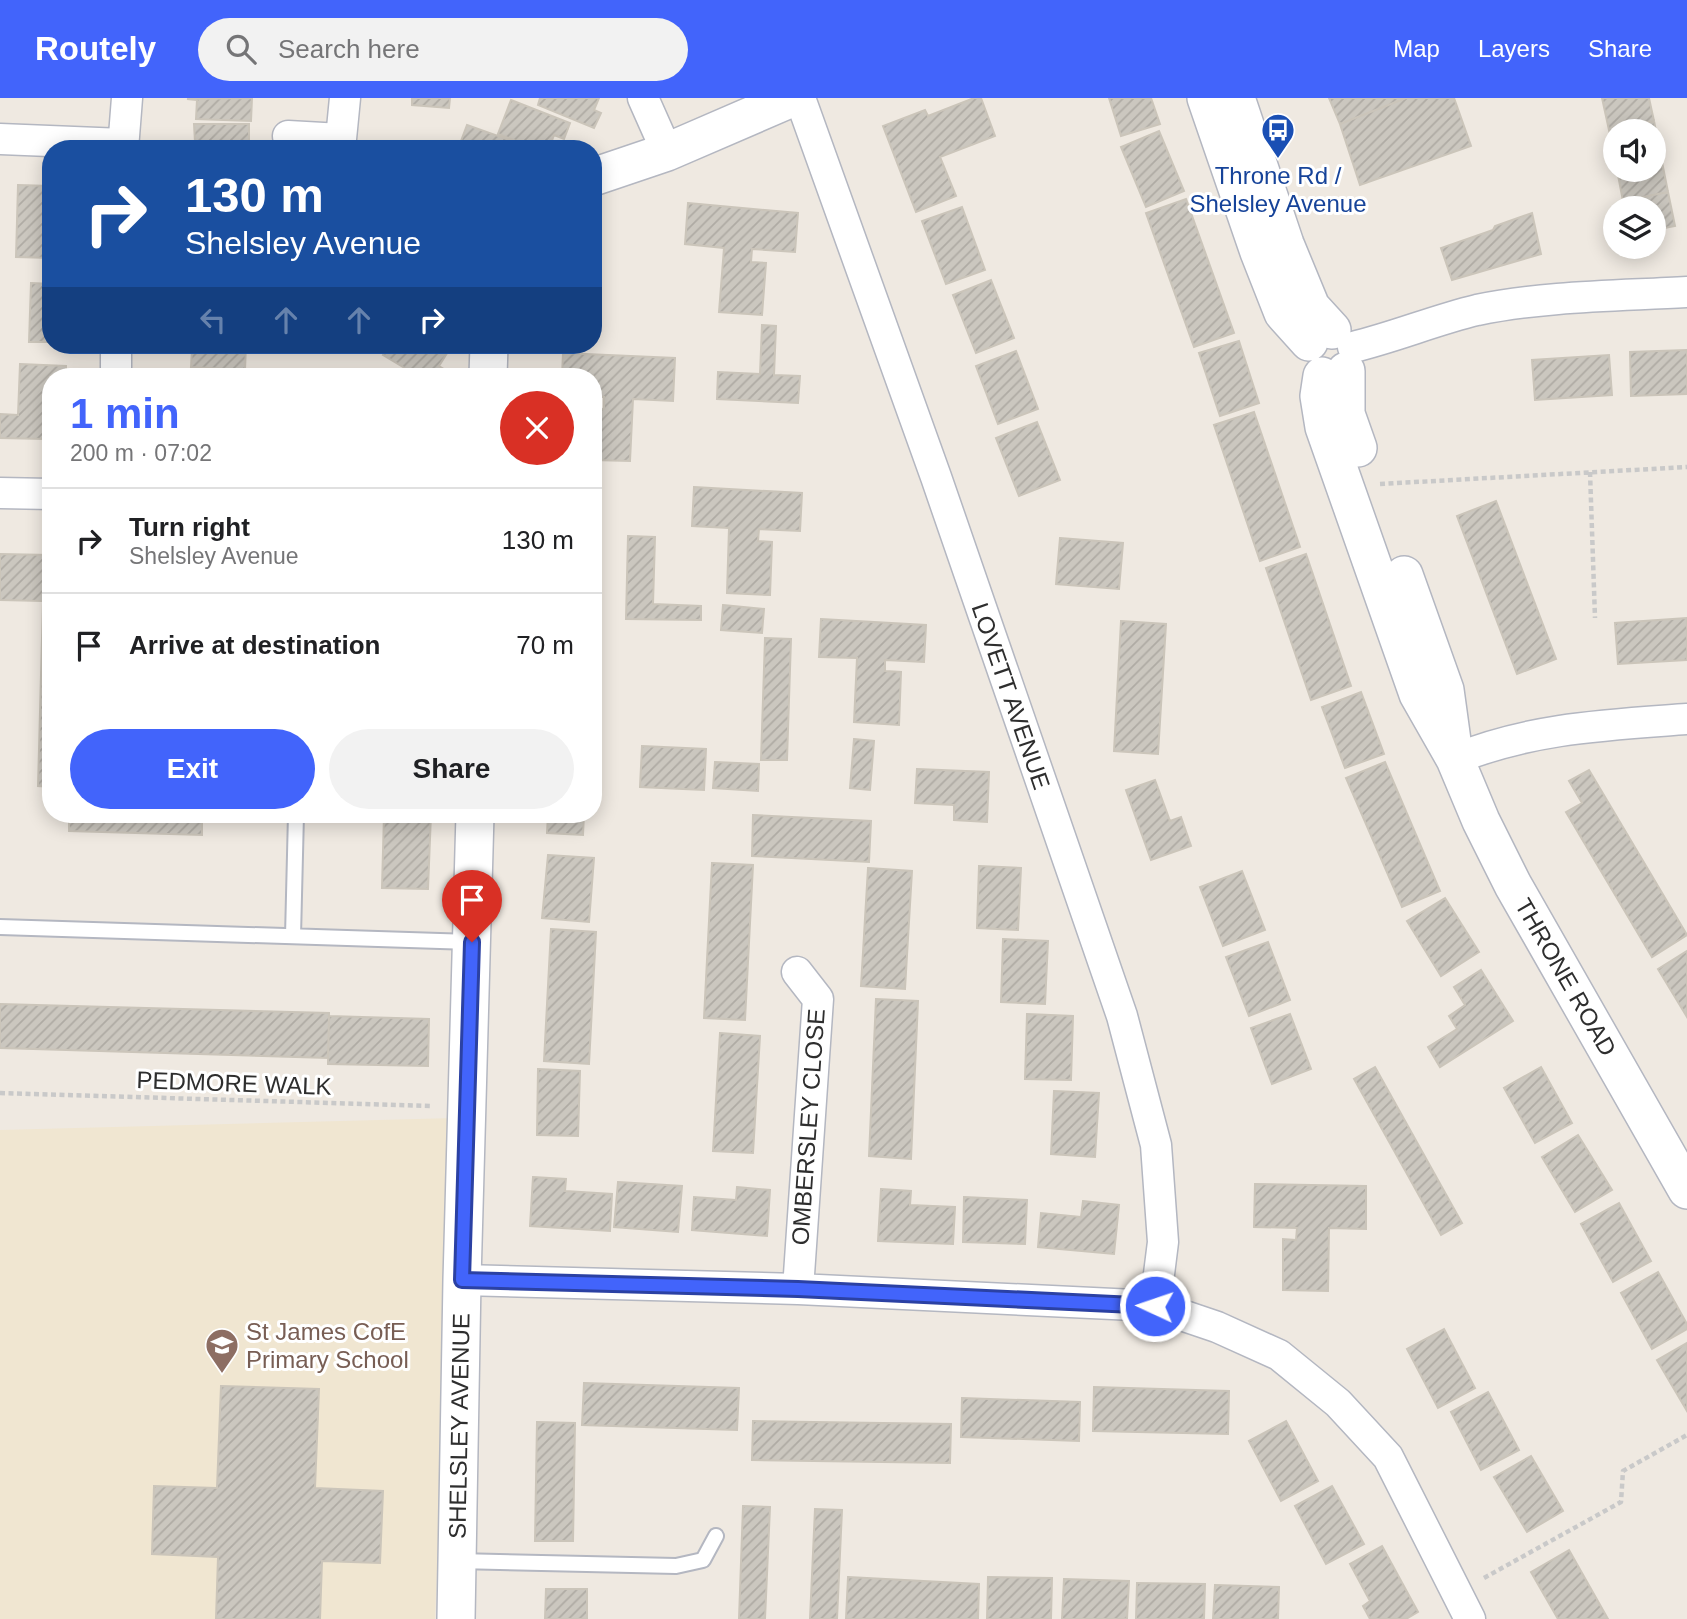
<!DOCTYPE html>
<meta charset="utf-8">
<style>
body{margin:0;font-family:Arial,sans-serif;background:#f2f2f2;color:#202124;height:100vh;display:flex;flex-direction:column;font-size:26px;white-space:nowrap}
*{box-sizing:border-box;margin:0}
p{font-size:23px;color:#757577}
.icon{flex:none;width:38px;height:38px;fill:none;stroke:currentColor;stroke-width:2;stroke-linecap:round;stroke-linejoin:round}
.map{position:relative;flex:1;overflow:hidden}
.panel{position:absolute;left:42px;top:270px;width:560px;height:455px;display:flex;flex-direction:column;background:#fff;border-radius:28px;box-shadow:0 4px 18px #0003}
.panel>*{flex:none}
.hud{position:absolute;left:42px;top:42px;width:560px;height:214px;border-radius:28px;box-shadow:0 4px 18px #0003;background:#1a4fa0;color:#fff;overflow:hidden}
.controls{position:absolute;left:1603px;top:21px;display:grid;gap:14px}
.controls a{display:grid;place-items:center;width:63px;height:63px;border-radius:50%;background:#fff;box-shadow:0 4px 18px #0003;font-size:35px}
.pin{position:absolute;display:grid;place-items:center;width:60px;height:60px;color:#fff;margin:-72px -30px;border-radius:50% 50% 50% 0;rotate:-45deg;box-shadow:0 0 7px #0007}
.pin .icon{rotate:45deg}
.me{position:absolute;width:77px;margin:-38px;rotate:273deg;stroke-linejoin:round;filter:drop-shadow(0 0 5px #0008)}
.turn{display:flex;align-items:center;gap:24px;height:147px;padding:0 28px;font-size:32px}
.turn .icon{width:91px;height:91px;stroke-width:2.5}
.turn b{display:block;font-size:49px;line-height:60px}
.lanes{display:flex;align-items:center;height:66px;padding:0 28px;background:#0003;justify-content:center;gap:35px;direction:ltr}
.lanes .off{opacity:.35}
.round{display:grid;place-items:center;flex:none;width:74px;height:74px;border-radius:37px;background:#f2f2f2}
.headline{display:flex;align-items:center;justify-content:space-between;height:119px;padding:0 28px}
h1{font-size:42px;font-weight:700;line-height:52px;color:#4264fb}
.action{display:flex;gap:14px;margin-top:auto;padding:14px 28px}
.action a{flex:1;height:80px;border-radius:42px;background:#4264fb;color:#fff;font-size:28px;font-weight:700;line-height:80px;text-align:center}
.action a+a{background:#f2f2f2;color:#202124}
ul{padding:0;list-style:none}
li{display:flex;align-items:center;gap:21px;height:105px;padding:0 28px;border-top:2px solid #e0e0e0}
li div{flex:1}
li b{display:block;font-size:26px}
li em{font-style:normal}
header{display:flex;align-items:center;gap:42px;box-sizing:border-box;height:98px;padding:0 35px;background:#4264fb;color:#fff}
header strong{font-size:33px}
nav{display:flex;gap:38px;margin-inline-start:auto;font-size:24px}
.search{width:490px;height:63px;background:#f2f2f2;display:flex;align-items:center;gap:18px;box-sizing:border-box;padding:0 24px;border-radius:38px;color:#757577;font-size:26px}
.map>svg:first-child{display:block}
.education{fill:#f0e6d1}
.building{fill:url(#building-hatch);stroke:#cbc5ba;stroke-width:2}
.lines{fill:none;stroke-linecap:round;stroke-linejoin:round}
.service-casing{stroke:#b4b7c1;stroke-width:18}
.minor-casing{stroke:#b4b7c1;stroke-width:33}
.tertiary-casing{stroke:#b4b7c1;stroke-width:40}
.path{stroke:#c9c9c9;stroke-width:4.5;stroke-dasharray:5 3.5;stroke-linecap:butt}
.service{stroke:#fff;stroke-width:14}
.minor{stroke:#fff;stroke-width:30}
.tertiary{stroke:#fff;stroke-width:37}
.route-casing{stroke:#2b41a3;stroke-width:18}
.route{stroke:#4264fb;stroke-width:12}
.labels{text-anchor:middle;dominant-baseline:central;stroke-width:6;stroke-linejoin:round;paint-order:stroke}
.transit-label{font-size:24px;fill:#164399;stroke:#fff}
.street-label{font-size:24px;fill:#2e2e2e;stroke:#fff}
.education-label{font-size:24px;fill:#785e54;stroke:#fff;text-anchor:start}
</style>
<header>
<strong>Routely</strong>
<div class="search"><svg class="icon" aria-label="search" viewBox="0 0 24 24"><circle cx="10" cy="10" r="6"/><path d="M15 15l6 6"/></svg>Search here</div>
<nav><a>Map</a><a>Layers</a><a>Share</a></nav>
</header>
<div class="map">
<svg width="1687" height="1521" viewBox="0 0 1687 1521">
<defs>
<pattern id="building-hatch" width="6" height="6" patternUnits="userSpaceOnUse" patternTransform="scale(1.75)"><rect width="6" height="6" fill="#cbc7bf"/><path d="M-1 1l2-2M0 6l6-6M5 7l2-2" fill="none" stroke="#afaba4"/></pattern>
</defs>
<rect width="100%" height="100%" fill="#efe9e1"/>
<!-- education -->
<path class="education" d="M455,1020L435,1521H0V1032Z"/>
<!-- building -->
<path class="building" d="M252,0L251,23L196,21L197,2L187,1Z
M412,0H450L449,10L412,7Z
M540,0H599L594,12L601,15L594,30L538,7Z
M974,0H981L995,38L940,59L956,98L916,114L883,28L925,12L928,18Z
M1109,0H1151L1160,26L1121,38Z
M1329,0H1406L1340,26Z
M1406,0H1454L1471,48L1360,87L1340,26Z
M1602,0H1649L1654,23L1609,32Z
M511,2L570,25L564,41L554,37L549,51H537L498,36Z
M1654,23L1661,59L1654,60V33H1615V63L1609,32Z
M194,26H249V51H185V44H195Z
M467,27L526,48L525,51H458Z
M1159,33L1184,93L1146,109L1121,49Z
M1661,59L1668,94L1623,103L1617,72H1654V60Z
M18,87L51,88V160L16,159Z
M1668,94L1675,128L1654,132V110H1625L1623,103Z
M1186,101L1234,235L1194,249L1146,115Z
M688,105L798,115L795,154L752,151L751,164L766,165L762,217L719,214L724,150L685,146Z
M962,109L985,172L946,186L922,123Z
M1532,115L1541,156L1452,182L1441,150L1493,132L1495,128Z
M991,182L1014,240L976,255L953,197Z
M31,185L51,186V244H29Z
M762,227L776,228L774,277L800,278L798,305L717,301L718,274L760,276Z
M1239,243L1259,305L1220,318L1199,255Z
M181,247H246L245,272L191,269L192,251L181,250Z
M390,247H441L449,252L439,268L450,275L447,278H418L383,257Z
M1687,252V296L1631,298L1630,254Z
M1016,253L1038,311L998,326L976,268Z
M563,255L675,260L673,303L633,301L630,363L593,362V310L604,311V299H593V278H562Z
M1609,257L1612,297L1535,302L1532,262Z
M20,266L66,268V278H51V320H45L44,341L0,340V316L18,317Z
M191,274L248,276V278H191Z
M1254,314L1300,449L1260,463L1214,327Z
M1037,324L1060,382L1019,398L996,340Z
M694,389L802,395L800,433L759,431L758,443L772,444L770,497L727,495L729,430L692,428Z
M1496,403L1556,561L1517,576L1457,418Z
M628,438L655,439L653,506L701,508V522L626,521Z
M1060,440L1123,445L1119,491L1056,486Z
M0,456L51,457V689L38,688L43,503L0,502Z
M1306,456L1351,588L1311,602L1266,470Z
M723,507L764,511L762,535L721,532Z
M1687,520V562L1618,566L1615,525Z
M821,521L926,527L924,564L885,562V573L901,574L899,627L854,624L857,560L819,559Z
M1121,523L1166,526L1158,656L1114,653Z
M765,540L791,541L787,662H761Z
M1361,594L1384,656L1345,670L1322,609Z
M854,641L874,643L870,692L850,690Z
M642,648L706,651L704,692L640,689Z
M593,659H599L598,692H593Z
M715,664L759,666L758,693L713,690Z
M1385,664L1440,793L1402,809L1346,680Z
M917,671L989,674L987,724L954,722V707L915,705Z
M1589,672L1687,837L1652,859L1566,714L1582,705L1569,683Z
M1155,682L1170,723L1181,719L1191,748L1151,762L1126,692Z
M69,716H202V737L69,733Z
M384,716H431L428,791L382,790Z
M548,716H584L583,737L547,735Z
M753,717L871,723L869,764L752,758Z
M548,757L594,760L589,824L542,820Z
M712,765L753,767L745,922L704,920Z
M979,768L1021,770L1018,832L977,830Z
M868,770L912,773L905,891L861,888Z
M1242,773L1265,832L1223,848L1200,789Z
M1445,800L1479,854L1441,878L1407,823Z
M551,831L596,834L589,966L544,963Z
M1003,841L1048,843L1045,906L1001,904Z
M1268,844L1290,902L1249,918L1226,859Z
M1687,853V919L1658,871Z
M1481,872L1513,923L1440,969L1428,949L1457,931L1449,918L1465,907L1454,889Z
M876,901L918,903L911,1061L869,1058Z
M0,906L329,915L328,960L0,950Z
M1027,916L1073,918L1071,982L1025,981Z
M1290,916L1311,971L1272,986L1251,930Z
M329,918L429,921L428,968L328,966Z
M720,935L760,938L753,1055L713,1053Z
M1375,969L1462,1125L1441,1137L1354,981Z
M1541,969L1572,1025L1535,1045L1504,990Z
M538,971L580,973L578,1038L537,1037Z
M1054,993L1099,995L1095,1059L1051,1056Z
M1578,1037L1612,1092L1575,1114L1542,1059Z
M533,1079L566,1081L565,1093L612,1096L610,1133L530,1128Z
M618,1084L682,1088L678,1134L614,1129Z
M1255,1086L1366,1088V1131L1329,1130L1328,1193L1283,1192V1141L1296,1142L1297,1130L1254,1129Z
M737,1089L770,1092L767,1138L692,1132L694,1099L736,1102Z
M881,1091L911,1093L910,1107L955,1109L953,1146L878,1143Z
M964,1099L1027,1102L1025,1146L963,1144Z
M1083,1103L1119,1107L1114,1156L1038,1149L1041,1115L1081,1119Z
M1619,1105L1651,1163L1613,1184L1581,1126Z
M1658,1174L1687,1226V1231L1652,1251L1621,1195Z
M1444,1231L1475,1290L1438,1310L1407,1251Z
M1687,1245V1313L1657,1262Z
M584,1285L739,1290L737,1332L582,1327Z
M221,1288L319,1291L315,1390L383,1393L380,1465L322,1463L320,1521H216L218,1459L152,1456L154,1388L217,1390Z
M1094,1289L1229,1293L1228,1336L1093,1333Z
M1488,1294L1519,1352L1481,1372L1451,1314Z
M962,1300L1080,1304L1079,1343L961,1339Z
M753,1323L951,1326L950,1365L752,1362Z
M1286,1323L1318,1383L1281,1403L1249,1343Z
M537,1324L575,1325L573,1443H535Z
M1531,1358L1563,1413L1527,1434L1494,1379Z
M1332,1388L1364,1446L1326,1466L1295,1408Z
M743,1408L770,1409L765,1521H739Z
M815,1411L842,1412L837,1521H810Z
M1382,1448L1418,1514L1406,1521H1370L1363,1508L1370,1503L1350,1466Z
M1569,1452L1608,1521H1558L1531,1474Z
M848,1479L979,1486L978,1521H846Z
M988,1479L1052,1480L1051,1521H987Z
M1064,1481L1129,1483L1127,1521H1062Z
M1137,1485L1205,1486L1204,1521H1136Z
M1215,1487L1279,1489L1278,1521H1213Z
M546,1491H587V1521H545Z"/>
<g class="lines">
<defs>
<path id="service" d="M0,829L471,844
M293,838L296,716
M457,1463L676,1468L703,1462L716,1438"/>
<path id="minor" d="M643,0L667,54
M800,0L936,379L1122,918L1156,1047L1163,1144L1155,1208
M288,38L341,41
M0,41L123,46
M123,51L127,0
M340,51L345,0
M1353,249C1395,239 1435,222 1477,212C1545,198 1618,198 1687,194
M116,278V247
M0,395L51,396
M1455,661C1531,630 1606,627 1687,621
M797,874L818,901L798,1191
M462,1182L798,1191L1155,1208L1217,1229L1279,1257L1338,1305L1388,1359L1470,1521"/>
<path id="tertiary" d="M1206,0L1259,154L1283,215L1309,244
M1236,0L1285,146L1311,209L1332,232
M593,79L667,54L792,0
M1346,273V316L1358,350
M488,278L489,247
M1322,278L1319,298L1324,329L1418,596L1455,661L1481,723L1513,787L1687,1092
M1404,477L1445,592L1452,643
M456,1521L462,1182L475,716"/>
</defs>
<!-- service casing -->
<use href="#service" class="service-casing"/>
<!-- minor casing -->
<use href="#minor" class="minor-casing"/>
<!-- tertiary casing -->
<use href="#tertiary" class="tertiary-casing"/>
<!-- path -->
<path class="path" d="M1590,374L1595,520
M1380,386L1687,369
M0,995L431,1008
M1484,1480L1621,1404L1623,1373L1687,1337"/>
<!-- service -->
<use href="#service" class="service"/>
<!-- minor -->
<use href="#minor" class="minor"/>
<!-- tertiary -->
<use href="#tertiary" class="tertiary"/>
</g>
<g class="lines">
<defs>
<path id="route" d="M472,844L462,1182L798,1191L1155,1208"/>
</defs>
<!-- route casing -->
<use href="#route" class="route-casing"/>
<!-- route -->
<use href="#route" class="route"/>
</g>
<!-- icons -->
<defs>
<symbol id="bus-pin" viewBox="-11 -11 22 30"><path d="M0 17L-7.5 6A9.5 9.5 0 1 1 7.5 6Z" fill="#1a4fb4" stroke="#fff"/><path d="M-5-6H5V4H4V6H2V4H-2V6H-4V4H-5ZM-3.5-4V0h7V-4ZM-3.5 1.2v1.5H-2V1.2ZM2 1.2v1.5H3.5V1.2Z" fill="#fff"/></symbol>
<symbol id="school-pin" viewBox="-11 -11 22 30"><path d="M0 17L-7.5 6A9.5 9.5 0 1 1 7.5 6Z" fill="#8d6e63" stroke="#fff"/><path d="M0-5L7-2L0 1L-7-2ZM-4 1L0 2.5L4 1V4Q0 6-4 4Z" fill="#fff"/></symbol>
</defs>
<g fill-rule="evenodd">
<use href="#bus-pin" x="1259" y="13" width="38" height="52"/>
<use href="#school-pin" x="203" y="1228" width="38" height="52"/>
</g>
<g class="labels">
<!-- transit labels -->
<g class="transit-label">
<text x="1278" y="77">Throne Rd /<tspan x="1278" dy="28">Shelsley Avenue</tspan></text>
</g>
<!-- street labels -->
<g class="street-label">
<text transform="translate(1011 598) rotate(71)">LOVETT AVENUE</text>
<text transform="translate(1566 879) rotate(60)">THRONE ROAD</text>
<text transform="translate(234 985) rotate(2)">PEDMORE WALK</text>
<text transform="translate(808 1029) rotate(-86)">OMBERSLEY CLOSE</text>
<text transform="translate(459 1328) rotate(-89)">SHELSLEY AVENUE</text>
</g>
<!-- education labels -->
<g class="education-label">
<text x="246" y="1233">St James CofE<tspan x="246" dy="28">Primary School</tspan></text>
</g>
</g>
</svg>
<div class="controls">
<a><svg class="icon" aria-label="sound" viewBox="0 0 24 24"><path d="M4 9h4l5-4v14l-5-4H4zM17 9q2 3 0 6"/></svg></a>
<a><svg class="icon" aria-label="layers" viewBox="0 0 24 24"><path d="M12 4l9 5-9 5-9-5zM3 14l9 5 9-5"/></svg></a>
</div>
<div class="pin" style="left:472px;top:844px;background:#d93025"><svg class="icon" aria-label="arrive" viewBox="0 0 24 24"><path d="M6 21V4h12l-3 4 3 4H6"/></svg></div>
<svg class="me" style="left:1155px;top:1208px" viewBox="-20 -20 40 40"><circle r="17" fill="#4264fb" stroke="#fff" stroke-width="3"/><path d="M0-11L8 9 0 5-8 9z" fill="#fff"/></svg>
<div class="hud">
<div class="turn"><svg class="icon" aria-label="right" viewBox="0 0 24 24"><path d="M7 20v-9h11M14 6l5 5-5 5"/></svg><div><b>130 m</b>Shelsley Avenue</div></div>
<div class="lanes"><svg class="icon off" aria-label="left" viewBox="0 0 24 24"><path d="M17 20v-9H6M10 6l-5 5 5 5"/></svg><svg class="icon off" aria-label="ahead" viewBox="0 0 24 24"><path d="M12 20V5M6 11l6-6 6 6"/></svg><svg class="icon off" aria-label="ahead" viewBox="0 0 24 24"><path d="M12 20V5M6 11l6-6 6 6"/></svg><svg class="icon" aria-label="right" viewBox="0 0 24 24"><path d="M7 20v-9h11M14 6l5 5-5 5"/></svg></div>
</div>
<section class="panel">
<div class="headline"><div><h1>1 min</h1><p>200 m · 07:02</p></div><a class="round" style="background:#d93025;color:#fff"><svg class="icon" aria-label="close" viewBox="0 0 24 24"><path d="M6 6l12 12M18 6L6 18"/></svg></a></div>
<ul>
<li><svg class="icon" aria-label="right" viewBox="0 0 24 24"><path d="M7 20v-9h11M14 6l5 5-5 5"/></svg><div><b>Turn right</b><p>Shelsley Avenue</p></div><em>130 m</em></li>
<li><svg class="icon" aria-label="arrive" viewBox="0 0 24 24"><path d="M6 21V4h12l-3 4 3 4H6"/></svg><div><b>Arrive at destination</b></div><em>70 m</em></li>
</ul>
<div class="action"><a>Exit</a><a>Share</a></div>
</section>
</div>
